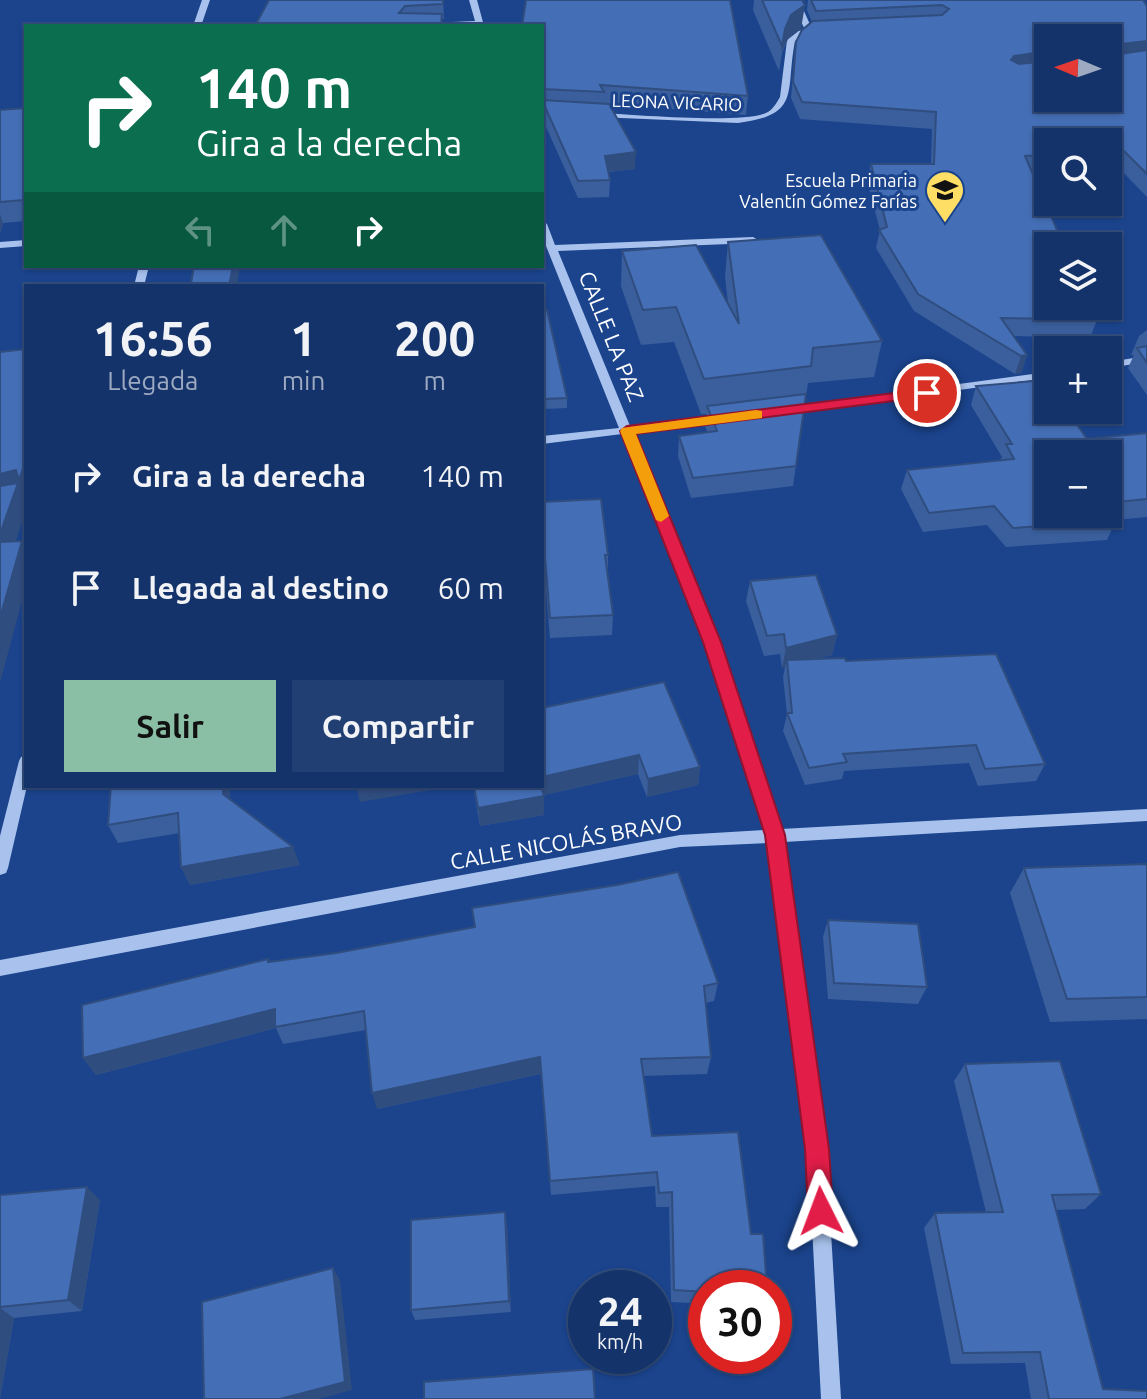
<!DOCTYPE html>
<html lang="es">
<meta charset="utf-8">
<style>
body{margin:0;font-family:Ubuntu,sans-serif;background:#213f72;color:#f1f3f6;height:100vh;display:flex;flex-direction:column;font-size:30px;white-space:nowrap}
*{box-sizing:border-box;margin:0}
p{font-size:26px;color:#9daac1}
.icon{flex:none;width:44px;height:44px;fill:none;stroke:currentColor;stroke-width:2;stroke-linecap:round;stroke-linejoin:round}
.map{position:relative;flex:1;overflow:hidden}
.details{position:absolute;left:24px;top:284px;width:520px;height:504px;display:flex;flex-direction:column;background:#14336a;border-radius:0px;box-shadow:0 2px 6px #0004,0 0 0 2px #334e7e}
.details>*{flex:none}
.hud{position:absolute;left:24px;top:24px;width:520px;height:244px;border-radius:0px;box-shadow:0 2px 6px #0004,0 0 0 2px #334e7e;background:#0b6e4f;color:#fff;overflow:hidden}
.needle{width:52px;rotate:272deg}
.tools{position:absolute;left:1034px;top:24px;display:grid;gap:16px}
.tools a{display:grid;place-items:center;width:88px;height:88px;border-radius:0px;background:#14336a;box-shadow:0 2px 6px #0004,0 0 0 2px #334e7e;font-size:40px}
.speed{position:absolute;left:568px;top:1270px;display:flex;gap:16px;font-size:40px;font-weight:700;text-align:center}
.speed>*{display:grid;place-content:center;width:104px;height:104px;border-radius:50%;background:#14336a;box-shadow:0 2px 6px #0004,0 0 0 2px #334e7e;line-height:1}
.speed small{font-size:20px;font-weight:400}
.speed .limit{border:12px solid #d22;background:#fff;color:#111}
.pin{position:absolute;display:grid;place-items:center;width:68px;height:68px;color:#fff;margin:-34px;border:4px solid #fff;border-radius:50%;box-shadow:0 2px 8px #0007}
.me{position:absolute;width:88px;margin:-44px;rotate:357deg;stroke-linejoin:round;filter:drop-shadow(0 0 6px #0008)}
.turn{display:flex;align-items:center;gap:28px;height:168px;padding:0 40px;font-size:36px}
.turn .icon{width:104px;height:104px;stroke-width:2.5}
.turn b{display:block;font-size:56px;line-height:68px}
.lanes{display:flex;align-items:center;height:76px;padding:0 40px;background:#0003;justify-content:center;gap:40px;direction:ltr}
.lanes .off{opacity:.35}
.eta{display:flex;justify-content:space-evenly;align-items:center;height:136px;text-align:center}
.eta b{font-size:48px;font-weight:600;line-height:56px}
.cta{display:flex;gap:16px;margin-top:auto;padding:16px 40px}
.cta a{flex:1;height:92px;border-radius:0px;background:#8abfa5;color:#111;font-size:32px;font-weight:600;line-height:92px;text-align:center}
.cta a+a{background:#213f72;color:#f1f3f6}
ul{padding:0;list-style:none}
li{display:flex;align-items:center;gap:24px;height:112px;padding:0 40px}
li div{flex:1}
li b{display:block;font-size:30px}
li em{font-style:normal}
.map>svg:first-child{display:block}
.lines{fill:none;stroke-linecap:round;stroke-linejoin:round}
.minor{fill:#a8c2ed;fill-rule:evenodd}
.wall{fill:#3a5f9c;fill-rule:evenodd}
.shaded-wall{fill:#304d7f}
.building{fill:#446eb5;stroke:#304d7f;stroke-width:2;fill-rule:evenodd}
.route{fill:#e11d48;stroke:#92132f;stroke-width:2}
.slow{fill:#f59e0b}
.labels{text-anchor:middle;dominant-baseline:central;stroke-width:6;stroke-linejoin:round;paint-order:stroke}
.far-street-label{font-size:18px;fill:#fff;stroke:#1b448d}
.far-poi-label{font-size:18px;fill:#fff;stroke:#1b448d;text-anchor:end}
.street-label{font-size:22px;fill:#fff;stroke:#1b448d}
</style>
<div class="map">
<svg width="1147" height="1399" viewBox="0 0 1147 1399">
<rect width="100%" height="100%" fill="#1b448d"/>
<g class="lines">
<!-- minor -->
<path class="minor" d="M202,0H210L201,26H193Z
M469,0H477L484,26H403L407,24L475,21Z
M791,0H799L812,29L821,31L803,35L795,41C785,92 802,115 738,123L598,117L594,115L598,113C630,114 746,125 768,112C774,108 777,102 780,97L787,40L798,31L805,30Z
M542,221L547,224L555,245L753,237L758,240L753,243L558,251L630,426L724,416L730,419L724,422L633,433L719,642L781,829L1147,809V821L784,842L826,1149L841,1399H821L808,1149L768,843L680,847L0,976V960L680,835L766,830L705,642L622,434L542,444V436L619,428L542,236Z
M26,240V246L0,248V242Z
M139,266H149L144,286H134Z
M1147,356V362L1108,368V362Z
M1048,372V378L789,413L783,410L789,407Z
M26,755L27,786L8,868L6,873L0,875V836L19,761L21,757Z"/>
</g>
<!-- wall -->
<path class="wall" d="M269,0H443L444,19H442L443,26Z
M754,0H802L801,29L788,39L782,53L779,71L753,10Z
M808,0H1143L1147,6V197L1118,167L1108,168V142H1048V171L1032,172L1097,320L1090,338L1014,336L1027,355L1021,373L1015,374L914,311L876,248L880,230L867,181L871,164H931L932,129L800,119L791,98L796,42L812,22L807,10ZM1048,38L1108,98H1048Z
M542,26L748,96L746,115L609,104L635,169L608,172L610,180L609,197L578,198L542,118Z
M26,108V221L3,223L0,233V110Z
M728,242L882,341L874,377L808,383L793,486L691,498L678,456L679,436L708,433L705,426L707,414H701L674,342L641,345L621,286L622,251L728,303L725,277Z
M542,311L567,398V408L544,409L545,419H542Z
M1147,330V395L1128,368L1134,355H1131L1139,336Z
M976,386L1087,439L1147,433V517L1116,520L1107,540L1006,547L987,525L923,532L901,489L907,470L1000,460L1002,457L971,405ZM1108,454V514H1048Z
M542,502L608,555V574L613,615L612,635L550,638L544,567H542Z
M750,581L837,635L832,655L816,659L846,661L1045,764L1036,781L978,786L969,763L844,771L842,779L805,785L783,731L787,714L783,677L785,667L782,668L780,654L764,656L746,601Z
M542,708L700,767L698,785L647,797L638,774L544,795V815L480,826L473,786H542Z
M111,786H230V799L300,865L190,885L181,867L180,833L118,843L108,825Z
M1147,864V1019L1050,1022L1010,893L1024,868Z
M828,920L927,987L918,1004L828,999L823,937Z
M269,962L718,983L714,1001L705,1003L711,1057L707,1074L643,1076L652,1136L706,1288V1304L671,1302L669,1207H656L655,1186L551,1195L541,1074L377,1109L366,1030L283,1044L276,1028L96,1075L83,1058Z
M965,1064L1101,1194L1085,1209L1055,1210L1103,1389L1147,1399H1031L1025,1363L951,1364L924,1228L935,1213L986,1212L954,1081Z
M0,1195L100,1200L82,1311L14,1318L0,1399Z
M505,1212L507,1225L511,1312L415,1320L411,1310Z"/>
<!-- shaded-wall -->
<path class="shaded-wall" d="M805,5L801,29L788,39L781,53L785,29L791,15Z
M1147,41V56L1108,61L1113,45Z
M1048,51V64L1007,76L1011,60L1014,56Z
M636,152L635,169L605,172V156Z
M0,214L3,223L0,233Z
M233,266H240L237,286H232L230,281Z
M1027,355L1021,373L1015,374L1021,356Z
M26,460V495L25,492L22,493L26,501V511L8,564L0,548V474Z
M22,541L26,549V586L0,683V618Z
M837,635L832,655L787,666V660L785,667L782,668L786,648Z
M639,755L638,774L540,796V786H542V777Z
M700,767L698,785L647,797L648,779Z
M223,786H230V812L223,794Z
M356,786H430L431,790L360,802Z
M544,796V815L480,826L478,808Z
M293,847L300,865L190,885L181,867Z
M275,1009L276,1028L96,1075L83,1058Z
M540,1057L541,1074L377,1109L372,1093Z
M87,1187L100,1200L82,1311L68,1300Z
M505,1212L507,1225L511,1312L509,1301Z
M333,1268L340,1280L352,1390L319,1399H280Z
M0,1308L14,1318L0,1399Z"/>
<!-- building -->
<path class="building" d="M269,0H443V4L405,6L399,13L442,14L441,26H255Z
M526,0H730L748,96L600,85L604,92L542,89V26H522Z
M762,0H802L805,5L791,15L785,29L782,46Z
M811,0H1143L1147,6V41L1113,45L1110,52L1114,55L1147,50V174L1123,150L1108,151V142H1048V155L1025,156L1064,246H1048V306H1091L1097,320L1001,318L1027,355L1021,356L918,294L879,230L887,227L871,164H934L936,112L802,102L793,82L796,42L802,30L813,21L942,15L949,9L942,5L816,11ZM1048,38H1108V98H1048V61L1019,64L1011,60L1014,56L1048,51Z
M542,100L609,104L636,152L605,156L610,180L578,181Z
M26,108V192L24,200L0,202V110Z
M821,235L882,341L813,348L811,366L704,379L676,307L643,310L622,251L696,245L739,324L728,242Z
M194,266H233L230,281H234L233,286H179L191,284Z
M547,310L567,398L544,399V409H542V311Z
M1147,346V363L1137,348Z
M26,349V460L19,480L16,470L0,474V352Z
M1046,380L1048,383V410H1067L1087,439L1147,433V499L1108,503V454H1048V514H1108V507L1116,521L1013,528L994,506L929,513L907,470L1014,459L1006,444H1012L976,386Z
M806,394L796,466L693,478L679,436L717,431L707,406Z
M18,483L0,534V486Z
M601,499L608,555H605L613,615L550,618L544,547H542V502Z
M22,541L0,618V542Z
M816,575L837,635L786,648L784,634L767,636L750,581Z
M996,654L1045,764L985,769L976,745L843,754L847,762L809,768L787,713H792L787,660L845,658L846,661Z
M664,682L700,767L648,779L639,755L542,777V708Z
M111,786H223V794L293,847L181,867L178,813L108,825Z
M474,786H541L544,796L478,808Z
M1147,864V997L1067,999L1024,868Z
M678,872L718,983L704,986L711,1057L641,1059L652,1136L738,1132L751,1234H763L767,1288H706V1292L674,1290L672,1192L659,1193L657,1172L550,1181L540,1057L372,1093L364,1011L275,1027V1009L83,1058L82,1005L268,959V962L336,953L475,927L472,908L617,885Z
M828,920L918,924L927,987L834,983Z
M1060,1061L1101,1194L1052,1195L1103,1389L1147,1391V1399H1049L1040,1352L963,1353L935,1213L1003,1212L965,1064Z
M87,1187L68,1300L0,1307V1195Z
M505,1212L509,1301L411,1310V1220Z
M333,1268L345,1382L280,1399H204L202,1302Z
M593,1369L595,1399H424V1382Z"/>
<!-- route -->
<path class="route" d="M927,389L932,390V396L636,434L721,642L785,835L829,1149L833,1211L830,1220L821,1224L812,1220L808,1211L805,1149L765,835L703,642L620,431L627,426Z"/>
<!-- slow -->
<path class="slow" d="M756,410L762,411V418L636,434L669,516L661,522L656,520L620,431L622,428Z"/>
<!-- icons -->
<defs>
<symbol id="school-pin" viewBox="-11 -11 22 30"><path d="M0 17L-7.5 6A9.5 9.5 0 1 1 7.5 6Z" fill="#ffde65" stroke="#1b448d"/><path d="M0-5L7-2L0 1L-7-2ZM-4 1L0 2.5L4 1V4Q0 6-4 4Z" fill="#111"/></symbol>
</defs>
<g fill-rule="evenodd">
<use href="#school-pin" x="923" y="168" width="44" height="60"/>
</g>
<g class="labels">
<!-- far-street labels -->
<g class="far-street-label">
<text transform="translate(677 102) rotate(2)">LEONA VICARIO</text>
</g>
<!-- far-poi labels -->
<g class="far-poi-label">
<text x="917" y="180">Escuela Primaria<tspan x="917" dy="21">Valentín Gómez Farías</tspan></text>
</g>
<!-- street labels -->
<g class="street-label">
<text transform="translate(612 336) rotate(68)">CALLE LA PAZ</text>
<text transform="translate(566 841) rotate(-10)">CALLE NICOLÁS BRAVO</text>
</g>
</g>
</svg>
<div class="tools">
<a><svg class="needle" viewBox="-14 -14 28 28"><path d="M0-13l5 13h-10z" fill="#e53935"/><path d="M0 13l5-13h-10z" fill="#9daac1"/></svg></a>
<a><svg class="icon" aria-label="search" viewBox="0 0 24 24"><circle cx="10" cy="10" r="6"/><path d="M15 15l6 6"/></svg></a>
<a><svg class="icon" aria-label="layers" viewBox="0 0 24 24"><path d="M12 4l9 5-9 5-9-5zM3 14l9 5 9-5"/></svg></a>
<a>+</a>
<a>−</a>
</div>
<div class="speed"><div>24<small>km/h</small></div><div class="limit">30</div></div>
<div class="pin" style="left:927px;top:393px;background:#d93025"><svg class="icon" aria-label="arrive" viewBox="0 0 24 24"><path d="M6 21V4h12l-3 4 3 4H6"/></svg></div>
<svg class="me" style="left:821px;top:1211px" viewBox="-20 -20 40 40"><path d="M0-17L14 15 0 8-14 15z" fill="#e11d48" stroke="#fff" stroke-width="4"/></svg>
<div class="hud">
<div class="turn"><svg class="icon" aria-label="right" viewBox="0 0 24 24"><path d="M7 20v-9h11M14 6l5 5-5 5"/></svg><div><b>140 m</b>Gira a la derecha</div></div>
<div class="lanes"><svg class="icon off" aria-label="left" viewBox="0 0 24 24"><path d="M17 20v-9H6M10 6l-5 5 5 5"/></svg><svg class="icon off" aria-label="ahead" viewBox="0 0 24 24"><path d="M12 20V5M6 11l6-6 6 6"/></svg><svg class="icon" aria-label="right" viewBox="0 0 24 24"><path d="M7 20v-9h11M14 6l5 5-5 5"/></svg></div>
</div>
<section class="details">
<div class="eta">
<div><b>16:56</b><p>Llegada</p></div>
<div><b>1</b><p>min</p></div>
<div><b>200</b><p>m</p></div>
</div>
<ul>
<li><svg class="icon" aria-label="right" viewBox="0 0 24 24"><path d="M7 20v-9h11M14 6l5 5-5 5"/></svg><div><b>Gira a la derecha</b></div><em>140 m</em></li>
<li><svg class="icon" aria-label="arrive" viewBox="0 0 24 24"><path d="M6 21V4h12l-3 4 3 4H6"/></svg><div><b>Llegada al destino</b></div><em>60 m</em></li>
</ul>
<div class="cta"><a>Salir</a><a>Compartir</a></div>
</section>
</div>
